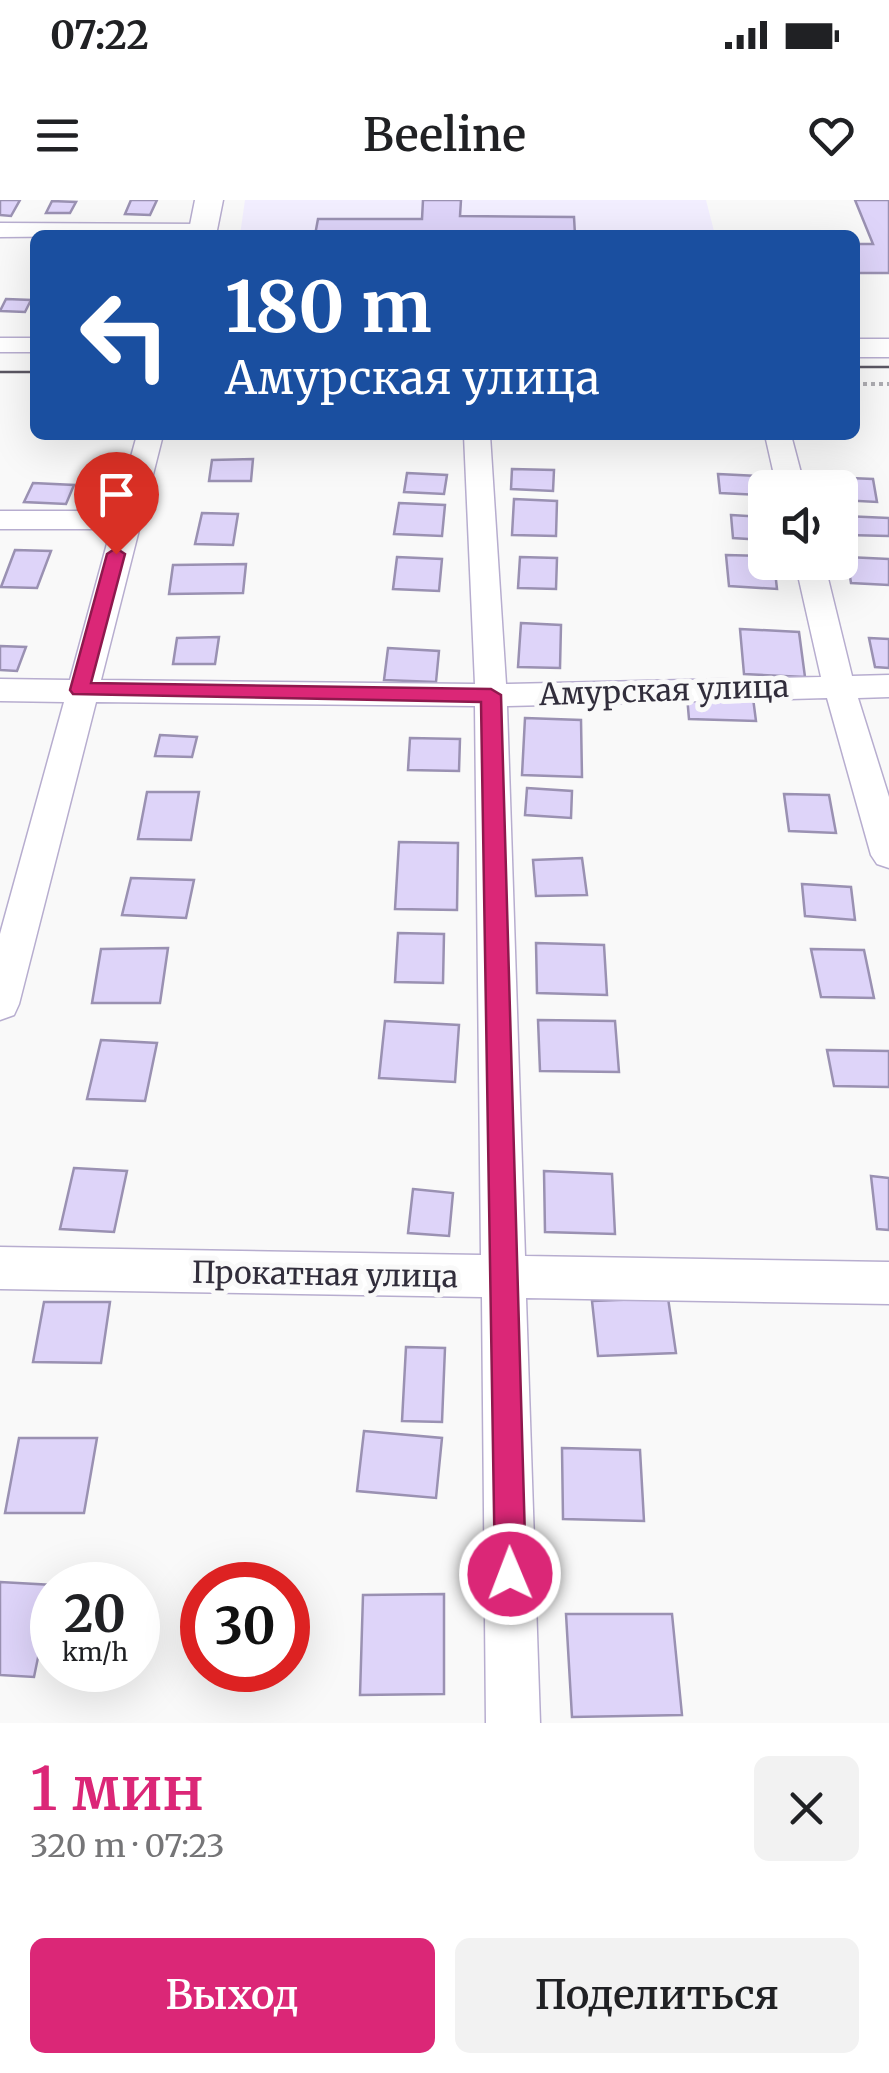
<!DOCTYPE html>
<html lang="ru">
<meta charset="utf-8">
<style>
body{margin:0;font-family:Merriweather,serif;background:#f2f2f2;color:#202124;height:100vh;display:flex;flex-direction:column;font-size:38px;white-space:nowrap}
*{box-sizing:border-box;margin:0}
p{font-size:32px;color:#757577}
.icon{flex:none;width:55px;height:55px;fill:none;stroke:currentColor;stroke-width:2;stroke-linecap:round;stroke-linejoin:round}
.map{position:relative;height:1523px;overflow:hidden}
.details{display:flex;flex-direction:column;background:#fff;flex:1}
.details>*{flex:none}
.banner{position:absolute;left:30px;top:30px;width:830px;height:210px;border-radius:15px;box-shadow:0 10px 40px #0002;background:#1a4fa0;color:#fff;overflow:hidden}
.tools{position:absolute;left:748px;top:270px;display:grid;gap:20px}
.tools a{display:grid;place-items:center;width:110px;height:110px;border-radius:15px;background:#fff;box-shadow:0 10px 40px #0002;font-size:50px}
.speed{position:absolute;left:30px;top:1362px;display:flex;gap:20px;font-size:50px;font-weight:700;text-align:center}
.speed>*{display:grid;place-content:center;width:130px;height:130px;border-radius:50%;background:#fff;box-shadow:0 10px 40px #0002;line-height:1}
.speed small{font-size:25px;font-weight:400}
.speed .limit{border:15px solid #d22;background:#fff;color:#111}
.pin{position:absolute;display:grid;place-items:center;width:85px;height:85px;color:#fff;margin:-102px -42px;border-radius:50% 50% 50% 0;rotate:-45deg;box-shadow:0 0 10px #0007}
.pin .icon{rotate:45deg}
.me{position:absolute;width:110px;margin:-55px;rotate:359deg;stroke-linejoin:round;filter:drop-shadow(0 0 8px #0008)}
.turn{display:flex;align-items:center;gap:35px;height:210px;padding:0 30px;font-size:45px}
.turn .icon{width:130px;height:130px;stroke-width:2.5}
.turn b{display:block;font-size:70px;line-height:85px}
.round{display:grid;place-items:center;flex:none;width:105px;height:105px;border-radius:15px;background:#f2f2f2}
.summary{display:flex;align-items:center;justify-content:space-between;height:170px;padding:0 30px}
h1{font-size:60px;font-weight:600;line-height:75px;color:#db2777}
.button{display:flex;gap:20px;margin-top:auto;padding:20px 30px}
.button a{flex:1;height:115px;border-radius:15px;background:#db2777;color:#fff;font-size:40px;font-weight:600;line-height:115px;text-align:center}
.button a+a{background:#f2f2f2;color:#202124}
.status{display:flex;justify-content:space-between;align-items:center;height:70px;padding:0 50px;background:#fff;direction:ltr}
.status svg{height:28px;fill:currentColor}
header{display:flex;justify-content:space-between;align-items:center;height:130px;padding:0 30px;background:#fff;font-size:45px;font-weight:600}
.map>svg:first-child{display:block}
.built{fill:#f2eeff}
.building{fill:#ded4f9;stroke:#9a91b2;stroke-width:2.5}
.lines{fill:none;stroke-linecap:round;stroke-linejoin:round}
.minor-casing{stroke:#b7adcf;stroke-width:3}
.tertiary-casing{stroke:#b7adcf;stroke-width:3}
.path{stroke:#aeadb2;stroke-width:4;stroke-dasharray:4 4;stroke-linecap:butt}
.minor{fill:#fff;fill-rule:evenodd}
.tertiary{fill:#fff;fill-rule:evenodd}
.tram{stroke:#5a5662;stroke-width:2.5}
.route{fill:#db2777;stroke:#8e194d;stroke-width:2.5}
.labels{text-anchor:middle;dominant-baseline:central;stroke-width:10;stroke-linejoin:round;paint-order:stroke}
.street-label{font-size:30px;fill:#312d3b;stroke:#f9f9f9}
</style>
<div class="status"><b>07:22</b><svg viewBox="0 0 49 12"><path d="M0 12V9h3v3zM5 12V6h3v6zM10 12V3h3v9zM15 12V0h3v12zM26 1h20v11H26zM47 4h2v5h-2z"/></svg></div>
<header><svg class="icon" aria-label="menu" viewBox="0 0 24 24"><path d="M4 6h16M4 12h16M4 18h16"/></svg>Beeline<svg class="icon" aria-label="heart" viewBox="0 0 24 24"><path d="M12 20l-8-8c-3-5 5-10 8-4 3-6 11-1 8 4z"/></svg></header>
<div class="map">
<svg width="889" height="1523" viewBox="0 0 889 1523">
<rect width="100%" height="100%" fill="#f9f9f9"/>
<!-- built -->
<path class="built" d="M245,0H706L715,35H240Z"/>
<!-- building -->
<path class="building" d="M0,0H20L11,16L0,15Z
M131,0H157L150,15L125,14Z
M423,0H461L460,16L574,17L575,35H315L318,19H422Z
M855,0H889V73H855V44H873Z
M52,1L76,2L70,13H46Z
M6,99L31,100L25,112L0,111Z
M253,259L251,281H209L212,260Z
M512,269L554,270L553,291L511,289Z
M407,273L447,275L444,294L404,292Z
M718,274L758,276L760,295L720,293Z
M826,277L873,279L877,302L840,300V288H828Z
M33,283L74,285L66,304L24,302Z
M514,299L557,301L556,336L512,335Z
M399,303L445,305L442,336L394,334Z
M202,313L238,314L233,345L195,344Z
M731,315L764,317L765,340L733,338Z
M844,316L889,318V336L847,335Z
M15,350L51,351L37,388L1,387Z
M726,355L765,356V362H774L777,389L729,386Z
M397,357L442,359L439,391L393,389Z
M520,357L557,358L556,389L518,388Z
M847,357L889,359V385L851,383Z
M246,364L243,393L169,394L173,365Z
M521,423L561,425L560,468L518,467Z
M740,429L799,432L805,477L744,474Z
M219,437L215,464H173L177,438Z
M869,438L889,439V468L875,467Z
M0,446L26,447L17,471L0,470Z
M388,448L439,451L436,482L384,480Z
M687,496L753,498L756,521L689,519Z
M525,518L581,520L582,577L522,575Z
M160,535L197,537L192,557L155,556Z
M410,538L460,539L459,571L408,570Z
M527,588L572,591L571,618L525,615Z
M147,592H199L191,640L138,639Z
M784,594L829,595L836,633L789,631Z
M399,642L458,643L457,710L395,709Z
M582,658L587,695L536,696L533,660Z
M131,678L194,680L186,718L122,715Z
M802,684L851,687L855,720L805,716Z
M398,733L444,734L443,783L395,782Z
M536,743L604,745L607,795L537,793Z
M168,748L160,803H92L101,749Z
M811,749L864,750L874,798L821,797Z
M538,820L615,821L619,872L540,871Z
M385,821L459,825L455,882L379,878Z
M101,840L157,843L145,901L87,899Z
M827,850L889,851V887L834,886Z
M74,968L127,971L114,1032L60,1029Z
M544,971L612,974L615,1034L545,1032Z
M871,976L889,978V1030L877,1029Z
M413,989L453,993L449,1036L408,1033Z
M668,1098L676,1153L598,1156L592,1101Z
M44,1102H110L101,1163L33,1162Z
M406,1147L445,1148L442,1222L402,1221Z
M364,1231L442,1238L436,1298L357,1291Z
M19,1238H97L84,1313H5Z
M562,1248L640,1250L644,1321L563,1319Z
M0,1382L53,1385L34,1477L0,1475Z
M444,1394V1494L360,1495L363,1395Z
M566,1414H672L682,1515L572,1517Z"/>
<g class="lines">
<defs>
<path id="minor" d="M0,23L203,24L214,31L211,35L0,37Z
M0,138H35V152H0Z
M137,235H163L101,480L475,484L464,235H490L506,484L821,477L795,362H824L852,476L889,475V497L858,498L889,597V668L877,664L871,655L827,498L507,506L525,1056L889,1062V1104L526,1098L540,1523H486L482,1097L0,1089V1047L481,1055L475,506L96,502L19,804L14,815L0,820V734L64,502L0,501V479L70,480L111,329H0V311H116Z
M765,235H791L805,288H777Z"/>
<path id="tertiary" d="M195,0H223L216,35H188Z
M855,139H889V157H855Z"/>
</defs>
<!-- minor casing -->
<use href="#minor" class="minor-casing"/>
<!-- tertiary casing -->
<use href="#tertiary" class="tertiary-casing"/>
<!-- path -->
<path class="path" d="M855,184H889"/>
<!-- minor -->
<use href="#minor" class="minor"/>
<!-- tertiary -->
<use href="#tertiary" class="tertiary"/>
<!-- tram -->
<path class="tram" d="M855,167H889
M0,172H35"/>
</g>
<!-- route -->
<path class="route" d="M116,348L125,354L91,483L491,489L501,495L526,1374L521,1385L510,1390L499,1385L495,1374L481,502L73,494L70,490L107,354Z"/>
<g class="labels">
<!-- street labels -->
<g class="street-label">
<text transform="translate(664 490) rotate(-2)">Амурская улица</text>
<text transform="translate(325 1074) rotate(1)">Прокатная улица</text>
</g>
</g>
</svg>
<div class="tools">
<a><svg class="icon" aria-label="sound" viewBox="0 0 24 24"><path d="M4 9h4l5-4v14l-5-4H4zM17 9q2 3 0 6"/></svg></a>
</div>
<div class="speed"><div>20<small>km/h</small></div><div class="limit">30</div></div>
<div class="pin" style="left:116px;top:354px;background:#d93025"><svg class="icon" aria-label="arrive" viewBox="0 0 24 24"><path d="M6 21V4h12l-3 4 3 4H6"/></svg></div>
<svg class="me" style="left:510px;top:1374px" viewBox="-20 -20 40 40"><circle r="17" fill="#db2777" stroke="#fff" stroke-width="3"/><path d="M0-11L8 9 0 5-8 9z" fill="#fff"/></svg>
<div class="banner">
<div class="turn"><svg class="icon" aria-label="left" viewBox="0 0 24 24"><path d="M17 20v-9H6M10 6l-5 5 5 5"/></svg><div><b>180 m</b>Амурская улица</div></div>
</div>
</div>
<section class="details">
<div class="summary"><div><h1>1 мин</h1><p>320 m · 07:23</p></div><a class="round"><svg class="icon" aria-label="close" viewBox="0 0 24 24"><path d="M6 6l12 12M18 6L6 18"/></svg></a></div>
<div class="button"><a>Выход</a><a>Поделиться</a></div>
</section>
